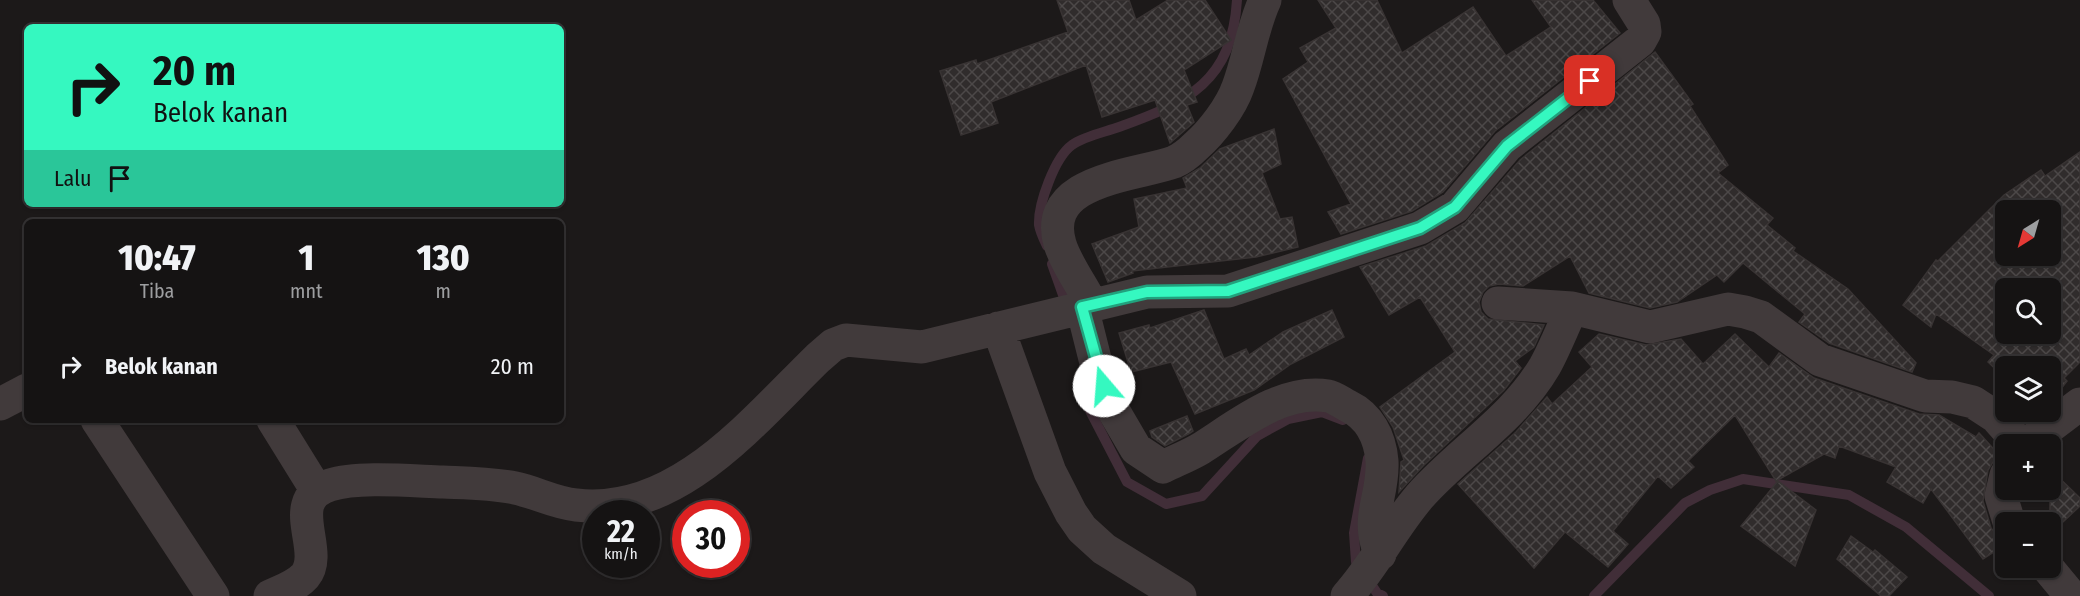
<!DOCTYPE html>
<html lang="id">
<meta charset="utf-8">
<style>
body{margin:0;font-family:"Fira Sans Condensed",sans-serif;background:#1e1c1c;color:#f1f3f6;height:100vh;display:flex;flex-direction:column;font-size:22px;white-space:nowrap}
*{box-sizing:border-box;margin:0}
p{font-size:20px;color:#9d9ea0}
.icon{flex:none;width:33px;height:33px;fill:none;stroke:currentColor;stroke-width:2;stroke-linecap:round;stroke-linejoin:round}
.map{position:relative;flex:1;overflow:hidden}
.drawer{position:absolute;left:24px;top:219px;width:540px;height:204px;display:flex;flex-direction:column;background:#151313;border-radius:9px;box-shadow:0 2px 4px #0004,0 0 0 2px #343233}
.drawer>*{flex:none}
.banner{position:absolute;left:24px;top:24px;width:540px;height:183px;border-radius:9px;box-shadow:0 2px 4px #0004,0 0 0 2px #343233;background:#35f8c0;color:#111;overflow:hidden}
.needle{width:39px;rotate:217deg}
.buttons{position:absolute;left:1995px;top:200px;display:grid;gap:12px}
.buttons a{display:grid;place-items:center;width:66px;height:66px;border-radius:9px;background:#151313;box-shadow:0 2px 4px #0004,0 0 0 2px #343233;font-size:30px}
.speed{position:absolute;left:582px;top:500px;display:flex;gap:12px;font-size:30px;font-weight:700;text-align:center}
.speed>*{display:grid;place-content:center;width:78px;height:78px;border-radius:50%;background:#151313;box-shadow:0 2px 4px #0004,0 0 0 2px #343233;line-height:1}
.speed small{font-size:15px;font-weight:400}
.speed .limit{border:9px solid #d22;background:#fff;color:#111}
.pin{position:absolute;display:grid;place-items:center;width:51px;height:51px;color:#fff;margin:-26px;border-radius:12px;box-shadow:0 3px 9px #0006}
.me{position:absolute;width:66px;margin:-33px;rotate:342deg;stroke-linejoin:round;filter:drop-shadow(0 0 4px #0008)}
.turn{display:flex;align-items:center;gap:21px;height:126px;padding:0 30px;font-size:27px}
.turn .icon{width:78px;height:78px;stroke-width:2.5}
.turn b{display:block;font-size:42px;line-height:51px}
.then{display:flex;align-items:center;height:57px;padding:0 30px;background:#0003;gap:12px;font-size:22px}
.eta{display:flex;justify-content:space-evenly;align-items:center;height:102px;text-align:center}
.eta b{font-size:36px;font-weight:800;line-height:42px}
ul{padding:0;list-style:none}
li{display:flex;align-items:center;gap:18px;height:90px;padding:0 30px}
li div{flex:1}
li b{display:block;font-size:22px}
li em{font-style:normal}
.map>svg:first-child{display:block}
.lines{fill:none;stroke-linecap:round;stroke-linejoin:round}
.stream{stroke:#412e38;stroke-width:10}
.building{fill:url(#building-cross-hatch);stroke:#383333;stroke-width:1.5;fill-rule:evenodd}
.minor{stroke:#413a3b;stroke-width:33}
.route-casing{stroke:#22a17d;stroke-width:15}
.route{stroke:#35f8c0;stroke-width:10}
</style>
<div class="map">
<svg width="2080" height="596" viewBox="0 0 2080 596">
<defs>
<pattern id="building-cross-hatch" width="8" height="8" patternUnits="userSpaceOnUse" patternTransform="scale(1.5)"><rect width="8" height="8" fill="#302c2c"/><path d="M0 0l8 8M0 8l8-8" fill="none" stroke="#4c4848"/></pattern>
</defs>
<rect width="100%" height="100%" fill="#1c1919"/>
<g class="lines">
<!-- stream -->
<path class="stream" d="M1047,246C1044,240 1040,231 1039,225C1038,204 1055,157 1072,145C1084,136 1105,132 1119,127C1189,102 1232,81 1237,0
M1052,264L1068,309
M1086,373L1087,405L1127,482L1166,504L1202,496L1257,436L1288,419L1322,412L1343,420
M1368,458L1354,533L1356,562L1377,593L1383,596
M1594,596L1685,503L1710,490L1743,479L1849,495L1906,527L1989,596"/>
</g>
<!-- building -->
<path class="building" d="M1057,0H1129L1136,20L1168,0H1205L1231,40L1184,70L1197,102L1187,105L1194,122L1170,143L1155,100L1102,117L1086,65L991,102L998,123L961,135L940,71L976,60L977,64L1068,32Z
M1318,0H1377L1402,53L1473,7L1506,56L1551,27L1532,0H1593L1620,33L1495,131L1443,192L1412,211L1341,234L1328,212L1351,204L1283,79L1308,62L1300,48L1336,28Z
M1655,52L1693,104L1690,106L1728,165L1718,173L1773,218L1767,225L1795,248L1793,251L1848,289L1916,363L1912,372L1829,343L1799,322L1805,314L1743,263L1724,282L1717,275L1677,302L1650,308L1589,293L1570,256L1523,286L1499,284L1489,286L1483,292L1479,302L1481,312L1488,319L1544,325L1534,347L1515,361L1521,368L1504,390L1423,466L1399,492L1401,462L1404,460L1393,427L1380,407L1455,352L1420,297L1389,315L1360,267L1426,246L1465,223L1520,160Z
M1274,129L1281,164L1262,173L1280,219L1292,217L1298,247L1256,257L1132,271L1133,273L1108,282L1092,244L1139,227L1134,199L1187,188L1183,178L1200,168L1220,149Z
M2080,152V362L2064,378L2067,381L2050,403V366H2006V379L1988,362L1994,355L1936,314L1931,327L1903,305L1936,260L1938,261L2004,195L2041,170L2045,176ZM2006,210H2050V255H2006ZM2006,288H2050V333H2006Z
M1204,310L1224,359L1246,349L1249,355L1283,332L1332,310L1344,337L1291,364L1254,390L1195,414L1171,362L1131,372L1119,333L1149,325L1150,328Z
M1599,334L1646,345L1681,339L1703,364L1735,334L1769,367L1779,353L1814,378L1919,414L1939,415L1976,437L1979,433L2001,457L1993,462L1988,470L1983,501L1991,528L1997,536L2006,540V544L1983,559L1931,489L1923,503L1887,482L1896,467L1839,446L1835,458L1824,454L1776,481L1735,415L1688,461L1694,467L1671,488L1658,476L1613,531L1628,544L1608,567L1565,532L1534,568L1458,484L1516,432L1547,397L1552,404L1592,367L1579,352Z
M1187,416L1193,431L1190,433L1165,446L1152,437L1150,431Z
M2050,469L2080,498V506L2050,534Z
M1778,481L1816,510L1795,566L1741,526Z
M1851,536L1873,552L1875,550L1907,577L1889,596H1881L1837,559Z"/>
<g class="lines">
<!-- minor -->
<path class="minor" d="M1498,303L1572,308L1650,327L1728,309L1745,312L1761,317L1820,360L1925,396L1952,397L1973,402L1996,417L2020,444
M1092,305C1082,285 1066,264 1060,244C1041,179 1135,176 1174,162C1181,159 1190,152 1196,146C1212,132 1231,107 1238,87C1249,58 1252,28 1265,0
M1082,307L1096,363L1112,408L1136,449L1163,467C1175,461 1188,456 1200,449C1237,426 1282,388 1328,396C1334,397 1342,403 1348,406C1369,416 1380,437 1382,461C1384,497 1365,515 1380,554
M998,328L1050,472L1071,513L1082,529L1104,549L1180,596
M0,404L27,390
M97,420L213,596
M273,420L317,491
M2027,444L2080,404
M2006,475L2001,496L2009,522
M2047,567L2071,596
M270,596C281,591 296,586 305,576C326,550 282,500 330,485C358,476 412,481 443,482C467,483 491,483 515,488C535,492 555,503 576,505C677,517 753,421 818,358L833,345L846,340L922,347L1147,292L1228,291L1420,228L1455,207L1507,146L1640,41L1645,32L1644,24L1629,0
M1347,596C1375,565 1393,527 1420,496C1460,451 1514,419 1545,366C1555,348 1563,327 1572,308"/>
</g>
<g class="lines">
<defs>
<path id="route" d="M1104,386L1082,307L1147,292L1228,291L1420,228L1455,207L1507,146L1590,81"/>
</defs>
<!-- route casing -->
<use href="#route" class="route-casing"/>
<!-- route -->
<use href="#route" class="route"/>
</g>
</svg>
<div class="buttons">
<a><svg class="needle" viewBox="-14 -14 28 28"><path d="M0-13l5 13h-10z" fill="#e53935"/><path d="M0 13l5-13h-10z" fill="#9d9ea0"/></svg></a>
<a><svg class="icon" aria-label="search" viewBox="0 0 24 24"><circle cx="10" cy="10" r="6"/><path d="M15 15l6 6"/></svg></a>
<a><svg class="icon" aria-label="layers" viewBox="0 0 24 24"><path d="M12 4l9 5-9 5-9-5zM3 14l9 5 9-5"/></svg></a>
<a>+</a>
<a>−</a>
</div>
<div class="speed"><div>22<small>km/h</small></div><div class="limit">30</div></div>
<div class="pin" style="left:1590px;top:81px;background:#d93025"><svg class="icon" aria-label="arrive" viewBox="0 0 24 24"><path d="M6 21V4h12l-3 4 3 4H6"/></svg></div>
<svg class="me" style="left:1104px;top:386px" viewBox="-20 -20 40 40"><circle r="19" fill="#fff"/><path d="M0-13L10 11 0 6-10 11z" fill="#35f8c0"/></svg>
<div class="banner">
<div class="turn"><svg class="icon" aria-label="right" viewBox="0 0 24 24"><path d="M7 20v-9h11M14 6l5 5-5 5"/></svg><div><b>20 m</b>Belok kanan</div></div>
<div class="then">Lalu<svg class="icon" aria-label="arrive" viewBox="0 0 24 24"><path d="M6 21V4h12l-3 4 3 4H6"/></svg></div>
</div>
<section class="drawer">
<div class="eta">
<div><b>10:47</b><p>Tiba</p></div>
<div><b>1</b><p>mnt</p></div>
<div><b>130</b><p>m</p></div>
</div>
<ul>
<li><svg class="icon" aria-label="right" viewBox="0 0 24 24"><path d="M7 20v-9h11M14 6l5 5-5 5"/></svg><div><b>Belok kanan</b></div><em>20 m</em></li>
</ul>
</section>
</div>
